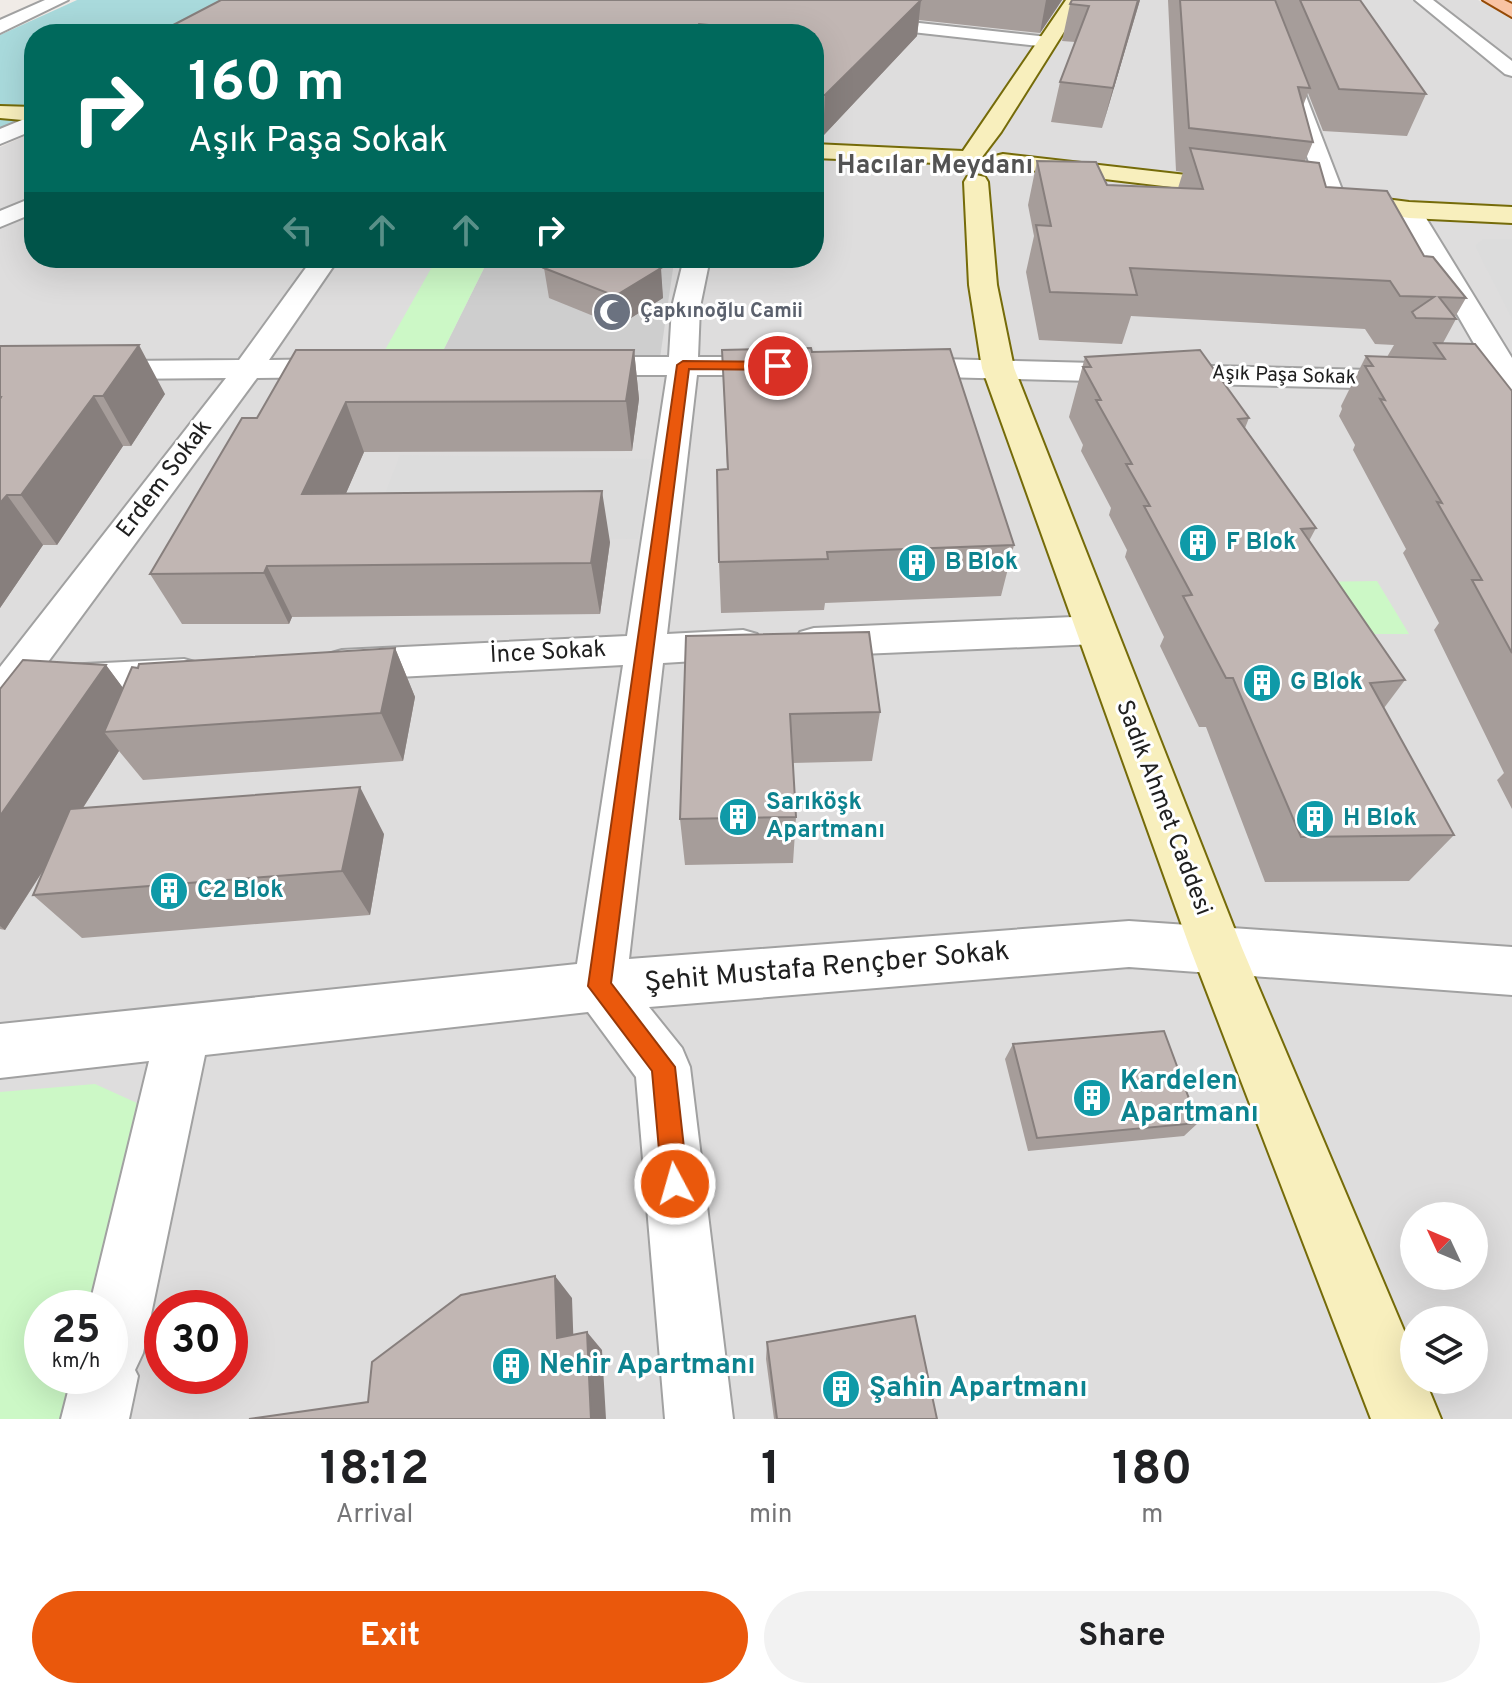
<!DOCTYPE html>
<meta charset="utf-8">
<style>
body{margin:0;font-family:Overpass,sans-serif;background:#f2f2f2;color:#202124;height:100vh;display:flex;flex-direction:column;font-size:30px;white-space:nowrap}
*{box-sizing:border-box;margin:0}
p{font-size:26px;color:#757577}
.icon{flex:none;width:44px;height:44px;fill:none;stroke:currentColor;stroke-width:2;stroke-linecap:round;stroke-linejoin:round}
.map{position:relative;height:1419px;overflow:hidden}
.details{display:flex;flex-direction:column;background:#fff;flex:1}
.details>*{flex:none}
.banner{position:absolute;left:24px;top:24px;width:800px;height:244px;border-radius:32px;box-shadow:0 8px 32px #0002;background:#00695c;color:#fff;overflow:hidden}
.needle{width:52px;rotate:314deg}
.fabs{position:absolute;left:1400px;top:1202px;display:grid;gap:16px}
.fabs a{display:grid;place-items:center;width:88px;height:88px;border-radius:50%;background:#fff;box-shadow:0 8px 32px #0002;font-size:40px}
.speed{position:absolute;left:24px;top:1290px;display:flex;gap:16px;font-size:40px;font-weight:700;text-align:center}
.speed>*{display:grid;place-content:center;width:104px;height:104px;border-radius:50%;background:#fff;box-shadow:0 8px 32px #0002;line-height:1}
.speed small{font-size:20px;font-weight:400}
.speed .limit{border:12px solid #d22;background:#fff;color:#111}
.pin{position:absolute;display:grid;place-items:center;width:68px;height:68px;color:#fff;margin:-34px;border:4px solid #fff;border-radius:50%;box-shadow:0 2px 8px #0007}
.me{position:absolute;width:88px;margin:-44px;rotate:354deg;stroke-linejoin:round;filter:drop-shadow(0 0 6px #0008)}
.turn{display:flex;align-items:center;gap:28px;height:168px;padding:0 32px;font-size:36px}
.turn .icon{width:104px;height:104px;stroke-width:2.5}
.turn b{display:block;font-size:56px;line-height:68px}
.lanes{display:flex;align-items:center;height:76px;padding:0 32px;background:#0003;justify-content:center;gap:40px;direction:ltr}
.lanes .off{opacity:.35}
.eta{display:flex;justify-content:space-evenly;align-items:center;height:136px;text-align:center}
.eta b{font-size:48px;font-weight:700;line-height:56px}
.cta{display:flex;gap:16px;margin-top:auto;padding:16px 32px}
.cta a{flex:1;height:92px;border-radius:48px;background:#ea580c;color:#fff;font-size:32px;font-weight:700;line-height:92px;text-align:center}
.cta a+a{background:#f2f2f2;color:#202124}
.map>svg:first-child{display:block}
.residential{fill:#dedddd;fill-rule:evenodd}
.religious{fill:#cecece}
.park{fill:#ccf8c6}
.parking{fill:#dcdcdc}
.water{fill:#a9dadc}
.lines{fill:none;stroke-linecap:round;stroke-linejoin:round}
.minor-casing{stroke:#a1a1a1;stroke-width:4}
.tertiary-casing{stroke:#a1a1a1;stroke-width:4}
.secondary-casing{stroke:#756b09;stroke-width:4}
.primary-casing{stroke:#964a05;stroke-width:4}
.minor{fill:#fff;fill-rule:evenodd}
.tertiary{fill:#fff;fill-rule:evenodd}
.secondary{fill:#f8efbd;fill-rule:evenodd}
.primary{fill:#f9c3a3;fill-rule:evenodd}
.wall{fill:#a69d9a}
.shaded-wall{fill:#877f7d}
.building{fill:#c1b6b3;stroke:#877f7d;stroke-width:2}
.route{fill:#ea580c;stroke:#983908;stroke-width:2}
.labels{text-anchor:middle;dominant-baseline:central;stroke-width:6;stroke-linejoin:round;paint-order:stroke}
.far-worship-label{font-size:20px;font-weight:bold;fill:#5b616d;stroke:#fff;text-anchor:start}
.far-street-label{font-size:20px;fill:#202020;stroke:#fff}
.street-label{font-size:24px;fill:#202020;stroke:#fff}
.culture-label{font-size:24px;font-weight:bold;fill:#0d838f;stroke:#fff;text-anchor:start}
.far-district-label{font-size:26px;font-weight:bold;fill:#535353;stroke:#fff}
.near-street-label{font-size:28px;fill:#202020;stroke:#fff}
.near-culture-label{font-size:28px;font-weight:bold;fill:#0d838f;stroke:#fff;text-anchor:start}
</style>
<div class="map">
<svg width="1512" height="1419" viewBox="0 0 1512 1419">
<rect width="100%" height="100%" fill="#f0ebe7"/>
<!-- residential -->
<path class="residential" d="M283,0H1478L1512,18V1419H0V147L34,132V258H814V34ZM1414,1216H1474V1276H1414ZM42,1308H110V1376H42ZM162,1308H230V1376H162ZM1414,1320H1474V1380H1414Z"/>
<!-- religious -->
<path class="religious" d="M489,258H666L674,262L660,358L441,355Z"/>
<!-- park -->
<path class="park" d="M437,258H489L441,355L381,357Z
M1377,581L1409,634H1338L1310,582Z
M95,1084L137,1103L88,1308H42V1376H71L61,1419H0V1092Z"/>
<!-- parking -->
<path class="parking" d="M1483,239H1512V319L1475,246Z
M400,455L650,459L638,539L368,537Z"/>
<!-- water -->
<path class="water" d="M77,0H239L179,34H34V113L0,131V35Z"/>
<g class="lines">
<defs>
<path id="minor" d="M1253,0H1269L1346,200L1342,205H1326L1322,200Z
M1415,0H1433L1512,61V76L1505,74Z
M864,17L1048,37L1057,42L1048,47L858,26L855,22Z
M34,197V213L0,227V211Z
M1409,203L1418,205L1421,210L1512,358V392L901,376L890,373L886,367L890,361L901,358L1491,373L1397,210L1400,205Z
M313,258H339L269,360L343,359L354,362L358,368L354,374L343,377L257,378L45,666L184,659L198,663L204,674L198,685L184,689L22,698L15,708L0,713V667L226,378L0,380V362L239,360Z
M684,258H710L700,307L698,357H779L790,360L794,366L790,372L779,375H697L667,634L743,630L757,634L763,644L757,654L743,658L663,663L629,959L1129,921L1512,947V995L1129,967L649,1007L682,1048L690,1067L733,1419H665L636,1077L588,1012L205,1055L143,1353L135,1370L138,1376L129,1419H61L72,1376H110V1308H89L149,1061L0,1078V1024L577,964L623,665L342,680L328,676L322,665L328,654L342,650L627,636L667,375H577L566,372L562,366L566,360L577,357H669L672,307Z
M1096,616L1110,620L1116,630L1110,640L1096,644L814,656L800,652L794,642L800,632L814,628Z"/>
<path id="tertiary" d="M45,0H68L0,33V20Z
M34,115V130L0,144V129Z"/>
<path id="secondary" d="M1066,0H1084L1001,132L979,161L961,164L814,158V144L963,151Z
M0,106L34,107V121L0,118Z
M1003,154L1239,181L1248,183L1251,188L1248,193L1239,195L995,166L991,161L995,156Z
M976,175L985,177L988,182L997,285L1014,368L1242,948L1414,1354V1380H1425L1441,1419H1371L1190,948L982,368L969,285L964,182L967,177Z
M1339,193L1409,202L1512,207V223L1409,218L1330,205L1327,200L1330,195Z"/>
<path id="primary" d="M1483,0H1504L1512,4V17Z"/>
</defs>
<!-- minor casing -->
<use href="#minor" class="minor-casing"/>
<!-- tertiary casing -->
<use href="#tertiary" class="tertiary-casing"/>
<!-- secondary casing -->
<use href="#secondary" class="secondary-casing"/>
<!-- primary casing -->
<use href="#primary" class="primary-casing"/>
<!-- minor -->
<use href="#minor" class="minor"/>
<!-- tertiary -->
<use href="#tertiary" class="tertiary"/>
<!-- secondary -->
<use href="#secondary" class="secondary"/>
<!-- primary -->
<use href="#primary" class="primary"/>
</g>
<!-- wall -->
<path class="wall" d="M221,0H1062L1040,33L919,20L917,36L823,136H814V34H156Z
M1072,0H1140L1102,128L1051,122L1060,82L1075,42L1062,41L1070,4Z
M1168,0H1360L1426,94L1407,136L1323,131L1308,93L1303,106L1313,142L1305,161L1326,187L1424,256L1466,298L1455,317L1456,319L1443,343L1512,391V809L1497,780L1504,773L1434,630L1439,623L1403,553L1406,549L1353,450L1355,445L1339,416L1342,409L1341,406L1366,356L1387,357L1394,345L1375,344L1365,329L1131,316L1122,344L1039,340L1026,272L1034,236L1028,205L1037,161L1107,185L1178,188L1183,172L1176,171Z
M563,258H659L663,298L618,326L549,298L544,268Z
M0,346L165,394L131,446H123L57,545H43L0,608Z
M634,350L639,399L632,451L364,452L346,493L610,542L600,614L292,617L289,624H182L150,574L257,418Z
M722,350L812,352L1014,545L1001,596L825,603L824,610L721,613L719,562L727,469Z
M1085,357L1249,418L1245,428L1316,528L1309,541L1405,680L1384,708L1454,835L1409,881L1265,882L1206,727H1199L1160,646L1164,637L1125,557L1127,550L1109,515L1111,508L1081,451L1083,445L1069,417Z
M686,636L880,712L872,761L792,763L796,817L793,863L685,865L680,819Z
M395,648L415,697L403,761L143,780L119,751L83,808L384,834L370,915L82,938L33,895L45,868L5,930L0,929V689L106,665L123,688Z
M1013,1044L1198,1123L1184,1136L1028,1151L1005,1059Z
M767,1342L937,1419H774L766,1359Z"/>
<!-- shaded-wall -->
<path class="shaded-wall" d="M921,0L917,36L823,136L825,95Z
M1046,0H1062L1040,33Z
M1138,0H1140L1102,128L1113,88Z
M699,24V34H693Z
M638,258H659L660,269L661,268L663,298L618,326L615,296Z
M139,345L165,394L131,446L103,396Z
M634,350L639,399L632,451L626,401Z
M94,396L123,446L57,545L21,495Z
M346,402L364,452L324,544L302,494Z
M602,491L610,542L600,614L591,563Z
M7,495L43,545L0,608V503Z
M267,566L292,617L289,624L264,573Z
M395,648L415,697L403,761L381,713Z
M106,665L143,715L104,732L119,751L5,930L0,926V816Z
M360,787L384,834L370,915L342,871Z
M555,1276L572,1298L574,1356L557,1338Z
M587,1332L602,1350L606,1419H591Z"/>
<!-- building -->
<path class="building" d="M221,0H921L825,95H814V34H793V33L699,24L693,34H156Z
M1072,0H1138L1113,88L1060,82L1089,6L1070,4Z
M1180,0H1275L1310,88L1298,87L1313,142L1189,128Z
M1300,0H1360L1426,94L1339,89Z
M1190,148L1319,163L1326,187L1387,191L1424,256L1433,257L1466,298L1439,297L1456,319L1416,318L1412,312L1434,297L1400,296L1390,281L1130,268L1137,295L1050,292L1036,225L1051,226L1037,161L1096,162L1107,185L1203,189Z
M563,258H638L636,259L661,268L615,296L544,268Z
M1434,343L1475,344L1512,391V653L1472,580H1482L1437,502L1442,503L1380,399L1385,400L1365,366H1373L1366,356L1445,359Z
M139,345L103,396H94L21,495H7L0,503V399L1,397H0V346Z
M811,348L812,352L950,349L1014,545L827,552L828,559L719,562L717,470L728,469L722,350Z
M296,350H634L626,401L346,402L302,494L602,491L591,563L267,566L264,573L150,574L242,418H257Z
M1200,350L1249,418L1238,419L1316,528L1301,529L1405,680L1370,683L1454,835L1301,837L1233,678H1226L1183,596L1192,595L1144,506H1150L1126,464H1132L1096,400H1101L1083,367H1091L1085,357Z
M869,632L880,712L790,714L796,817L680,819L686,636Z
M395,648L381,713L104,732L132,667L138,668L139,664Z
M23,660L106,665L0,816V689Z
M360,787L342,871L33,895L70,809Z
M1164,1031L1198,1123L1037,1138L1013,1044Z
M555,1276L557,1338L587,1332L591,1419H249L368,1402L372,1362L461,1295Z
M915,1316L937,1419H777L767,1342Z"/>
<!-- route -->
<path class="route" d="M683,361L778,362L784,366L778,370L689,369L611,983L675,1067L688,1184L684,1193L675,1197L666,1193L662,1184L652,1071L588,986L677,365Z"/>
<!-- icons -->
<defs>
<symbol id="mosque-disc" viewBox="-11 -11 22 22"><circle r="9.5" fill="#6b7280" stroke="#fff"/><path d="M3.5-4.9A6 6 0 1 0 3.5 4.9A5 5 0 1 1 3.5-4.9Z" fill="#fff"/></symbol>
<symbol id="building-disc" viewBox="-11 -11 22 22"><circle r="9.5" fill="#0f9aa8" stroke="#fff"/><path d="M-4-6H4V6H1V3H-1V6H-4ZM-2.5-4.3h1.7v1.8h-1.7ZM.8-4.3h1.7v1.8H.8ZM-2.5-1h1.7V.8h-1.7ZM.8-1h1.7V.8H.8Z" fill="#fff"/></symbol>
</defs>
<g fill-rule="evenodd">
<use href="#mosque-disc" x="590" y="290" width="44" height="44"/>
<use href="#building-disc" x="1176" y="521" width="44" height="44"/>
<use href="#building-disc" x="895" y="541" width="44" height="44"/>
<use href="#building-disc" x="1240" y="661" width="44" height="44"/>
<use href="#building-disc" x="716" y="795" width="44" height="44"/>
<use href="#building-disc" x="1293" y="797" width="44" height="44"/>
<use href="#building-disc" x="147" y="869" width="44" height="44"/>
<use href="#building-disc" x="1070" y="1076" width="44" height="44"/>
<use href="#building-disc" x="489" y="1344" width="44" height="44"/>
<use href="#building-disc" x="819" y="1367" width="44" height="44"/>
</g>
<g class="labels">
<!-- far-worship labels -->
<g class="far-worship-label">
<text x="640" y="312">Çapkınoğlu Camii</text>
</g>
<!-- far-street labels -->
<g class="far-street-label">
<text transform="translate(1284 376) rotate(2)">Aşık Paşa Sokak</text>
</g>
<!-- street labels -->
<g class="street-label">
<text transform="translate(165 479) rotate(-53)">Erdem Sokak</text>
<text transform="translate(548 653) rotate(-3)">İnce Sokak</text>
<text transform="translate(1163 808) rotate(69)">Sadık Ahmet Caddesi</text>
</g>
<!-- culture labels -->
<g class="culture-label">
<text x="1226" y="543">F Blok</text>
<text x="945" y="563">B Blok</text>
<text x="1290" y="683">G Blok</text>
<text x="766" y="803">Sarıköşk<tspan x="766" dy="28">Apartmanı</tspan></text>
<text x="1343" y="819">H Blok</text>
<text x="197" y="891">C2 Blok</text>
</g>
<!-- far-district labels -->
<g class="far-district-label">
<text x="935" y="166">Hacılar Meydanı</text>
</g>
<!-- near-street labels -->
<g class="near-street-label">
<text transform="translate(827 968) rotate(-5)">Şehit Mustafa Rençber Sokak</text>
</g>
<!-- near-culture labels -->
<g class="near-culture-label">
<text x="1120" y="1082">Kardelen<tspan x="1120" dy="32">Apartmanı</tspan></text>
<text x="539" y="1366">Nehir Apartmanı</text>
<text x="869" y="1389">Şahin Apartmanı</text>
</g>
</g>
</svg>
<div class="fabs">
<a><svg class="needle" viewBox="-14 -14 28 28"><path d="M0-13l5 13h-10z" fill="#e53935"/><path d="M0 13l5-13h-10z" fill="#757577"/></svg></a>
<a><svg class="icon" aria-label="layers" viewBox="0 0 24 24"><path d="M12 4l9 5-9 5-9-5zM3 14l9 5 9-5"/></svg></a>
</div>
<div class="speed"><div>25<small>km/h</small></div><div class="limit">30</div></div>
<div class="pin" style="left:778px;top:366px;background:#d93025"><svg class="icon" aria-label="arrive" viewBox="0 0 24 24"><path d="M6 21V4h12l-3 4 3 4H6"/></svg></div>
<svg class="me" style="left:675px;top:1184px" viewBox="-20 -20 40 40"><circle r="17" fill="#ea580c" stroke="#fff" stroke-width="3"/><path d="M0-11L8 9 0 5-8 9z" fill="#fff"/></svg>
<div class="banner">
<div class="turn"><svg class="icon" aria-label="right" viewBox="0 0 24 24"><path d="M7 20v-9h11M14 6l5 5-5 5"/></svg><div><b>160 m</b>Aşık Paşa Sokak</div></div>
<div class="lanes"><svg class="icon off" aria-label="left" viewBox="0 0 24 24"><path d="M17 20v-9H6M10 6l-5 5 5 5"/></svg><svg class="icon off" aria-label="ahead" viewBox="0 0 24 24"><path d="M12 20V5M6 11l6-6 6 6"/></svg><svg class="icon off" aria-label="ahead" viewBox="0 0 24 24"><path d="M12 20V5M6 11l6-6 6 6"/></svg><svg class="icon" aria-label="right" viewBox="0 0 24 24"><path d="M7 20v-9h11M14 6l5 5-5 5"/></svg></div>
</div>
</div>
<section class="details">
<div class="eta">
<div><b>18:12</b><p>Arrival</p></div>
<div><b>1</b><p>min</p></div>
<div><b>180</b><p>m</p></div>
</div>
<div class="cta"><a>Exit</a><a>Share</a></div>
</section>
